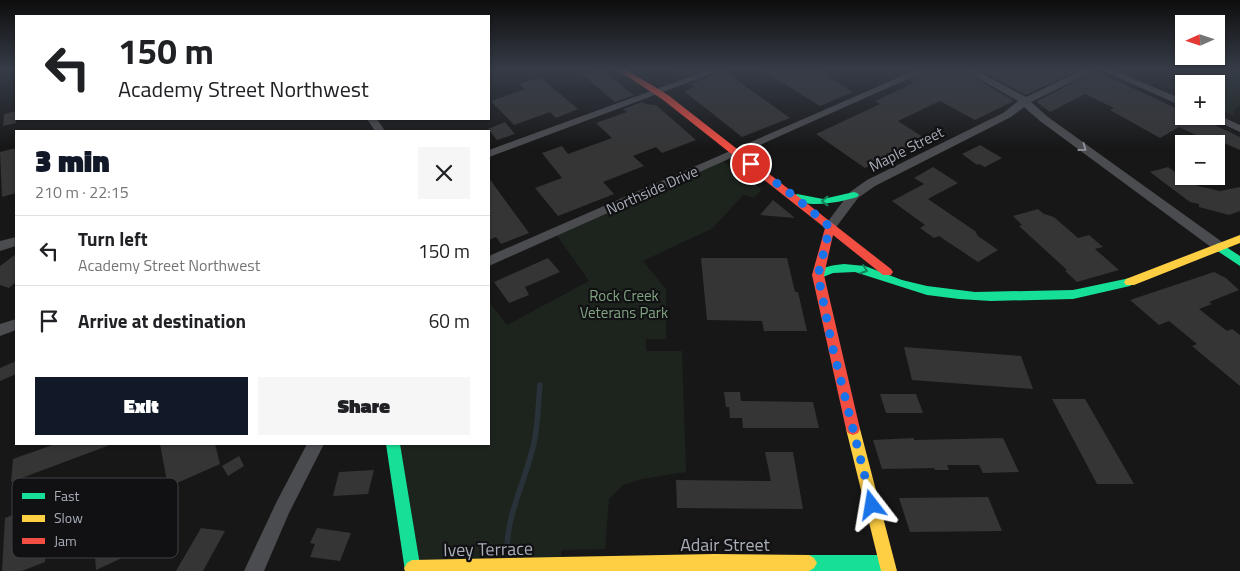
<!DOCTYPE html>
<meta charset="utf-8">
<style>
body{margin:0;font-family:"Titillium Web",sans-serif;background:#f6f6f6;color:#202124;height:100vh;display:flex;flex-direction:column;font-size:19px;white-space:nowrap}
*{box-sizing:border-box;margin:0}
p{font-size:16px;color:#757577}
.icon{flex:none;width:28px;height:28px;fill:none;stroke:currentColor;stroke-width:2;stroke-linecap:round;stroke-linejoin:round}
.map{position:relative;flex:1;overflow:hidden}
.panel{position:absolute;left:15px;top:130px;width:475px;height:315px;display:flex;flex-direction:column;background:#fff;border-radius:0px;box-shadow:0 1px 4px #0004}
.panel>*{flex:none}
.top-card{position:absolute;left:15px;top:15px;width:475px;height:105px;border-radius:0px;box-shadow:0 1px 4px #0004;background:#fff;color:#202124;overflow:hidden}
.needle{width:32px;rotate:267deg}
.controls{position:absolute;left:1175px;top:15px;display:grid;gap:10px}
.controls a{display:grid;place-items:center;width:50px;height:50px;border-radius:0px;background:#fff;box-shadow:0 1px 4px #0004;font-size:25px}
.pin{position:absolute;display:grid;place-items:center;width:42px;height:42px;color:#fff;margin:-21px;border:2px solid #fff;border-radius:50%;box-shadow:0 1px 5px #0007}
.me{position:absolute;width:55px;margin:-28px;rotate:346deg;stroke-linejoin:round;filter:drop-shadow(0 0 4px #0008)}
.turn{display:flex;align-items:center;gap:18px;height:105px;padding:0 20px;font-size:22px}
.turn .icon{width:65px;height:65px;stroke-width:2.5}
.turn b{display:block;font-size:35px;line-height:42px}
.round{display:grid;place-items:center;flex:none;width:52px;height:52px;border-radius:0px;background:#f6f6f6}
.head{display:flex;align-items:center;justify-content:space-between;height:85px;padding:0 20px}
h1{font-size:30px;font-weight:800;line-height:38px;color:#111827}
.button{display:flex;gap:10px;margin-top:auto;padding:10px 20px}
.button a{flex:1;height:58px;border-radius:0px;background:#111827;color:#fff;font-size:20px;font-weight:800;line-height:58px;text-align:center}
.button a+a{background:#f6f6f6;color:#202124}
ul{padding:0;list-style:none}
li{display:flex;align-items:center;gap:15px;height:70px;padding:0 20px;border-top:1px solid #e0e0e0}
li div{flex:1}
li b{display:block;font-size:19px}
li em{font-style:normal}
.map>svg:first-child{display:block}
.green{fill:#1d241e}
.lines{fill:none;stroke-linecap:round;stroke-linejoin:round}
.stream{stroke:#2a3239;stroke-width:5.5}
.building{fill:#353536}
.street{fill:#4b4c50;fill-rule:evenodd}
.fast{fill:#16e098;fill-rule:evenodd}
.slow{fill:#ffcf43;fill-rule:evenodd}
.jam{fill:#f24e42;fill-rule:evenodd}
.oneway{stroke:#8c9099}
.oneway2{stroke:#14835c}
.route{stroke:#1a73e8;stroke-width:9;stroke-dasharray:0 16.2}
.labels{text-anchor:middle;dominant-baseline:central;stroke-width:4.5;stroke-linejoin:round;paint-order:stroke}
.street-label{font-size:15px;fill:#a8adb8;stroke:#111113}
.park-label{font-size:15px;fill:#7fa381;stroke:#111113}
.near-street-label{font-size:18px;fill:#a8adb8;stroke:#111113}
.key{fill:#111113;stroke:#3e4045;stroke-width:1}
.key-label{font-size:14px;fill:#a8adb8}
</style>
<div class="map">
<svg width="1240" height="571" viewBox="0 0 1240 571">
<rect width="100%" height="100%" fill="#171717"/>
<!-- green -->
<path class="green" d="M1197,69H1240V105L1234,110V116L1216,108V84H1184V94L1165,86Z
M721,160L762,189L754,198L743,195L713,228L643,261L666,289V339H646V351H682L686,472L642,479L623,485L609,499L605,549L561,550V571H413L395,470L393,444H489V302L507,325L589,281L555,233Z"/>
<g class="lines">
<!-- stream -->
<path class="stream" d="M507,545C509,510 525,481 533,447C538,428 538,405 540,385"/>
</g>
<!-- building -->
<path class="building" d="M600,69L634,95L615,102L583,75Z
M671,69H707L682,77Z
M760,69H820L831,75L827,76L853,92L820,106Z
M932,69H960L1014,101L975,120L940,101L898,121L926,139L865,168L816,134L880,104L875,101L914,83L909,80Z
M977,69H1081L1026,95Z
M724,71L790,118L742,137L684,91L695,87L690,84Z
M1096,71L1184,112V116H1196L1240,137V150L1211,137L1206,140L1179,127L1160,138L1110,110L1114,108L1085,94L1050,112L1038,103L1037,101Z
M540,77L578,109L556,118L550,112L514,125L491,101L525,89L519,84Z
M642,102L645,104L656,105L696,140L662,153L656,147L633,156L644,166L603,182L614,194L558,216L535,188L562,178L542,153L562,146L568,154L612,138L596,123L627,112L623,109Z
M16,111V123L3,126L4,114Z
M505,122L515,134L497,140L488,129Z
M980,145L1002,158L985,167L979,164L977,165L962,154Z
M16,148V193L2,197L0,152Z
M933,167L958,183L928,199L975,231L978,236L998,250L978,262L939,236L934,238L920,228L925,225L892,201L924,184L914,178Z
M1168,167L1188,181H1190L1198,186L1220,191L1240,187V211L1229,215L1199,207V204L1190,202L1150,172Z
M489,178L529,233L501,244L496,237L489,240Z
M773,200L795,218L760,215Z
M1038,209L1044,214L1054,217L1078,238L1089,235L1103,247L1095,249L1119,270L1077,282L1065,271L1067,270L1019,226L1022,225L1013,216Z
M16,254V282L9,288L0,285V266Z
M548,258L560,272L525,287L529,295L509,303L494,282Z
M701,258H787L795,292H798L807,331H764L762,321L707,320Z
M1214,272L1226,278L1239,290L1209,302L1212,304L1199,309L1227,331L1232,329L1240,335V386L1192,346L1197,344L1169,321L1159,325L1130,300Z
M904,347L1021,356L1033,389L912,380Z
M16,361V374L0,381V368Z
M724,392H740L741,401L813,402L819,428H743L742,418H730L729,407H726Z
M880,394H916L923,413H886Z
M1052,399H1085L1134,484H1097Z
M914,438V440L1003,438L1019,472L983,473L979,465H947L949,470H935L934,468L882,469L873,440Z
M55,444L110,445L11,482L13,459Z
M160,444H215L220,464L168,487Z
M765,452H793L803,509L677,508L676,480L771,481Z
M239,456L244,466L228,476L222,466Z
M374,470L368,494L333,496L339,472Z
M988,497L1002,531L910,532L899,498Z
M37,505V523L46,519L45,562L22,571H2L5,518Z
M201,528L225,531L203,571H176Z
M317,528L351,533L340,561L310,557L315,544L310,543Z
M120,545L122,558L96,570L95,557Z"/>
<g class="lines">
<!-- street -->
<path class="street" d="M711,69H724L489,157V150Z
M918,69H930L489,266V256Z
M962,69H974L1026,97L1084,69H1096L1094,71L1031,102L1048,117L1225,244L1227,247L1225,250H1215L1040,121L1024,107L1011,117L875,186L858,198L834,230H826L824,227L826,224L850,192L867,180L1003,113L1018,101Z
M1099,69H1111L1184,100V107Z
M1216,114L1240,125V132L1206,116H1216Z
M367,119H377L385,131H375Z
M16,237V246L0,251V241Z
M16,319V330L0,336V324Z
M307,444H324L289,513L264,571H244L277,501Z"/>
<!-- fast -->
<path class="fast" d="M854,192L857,193L859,195L857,197C841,202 806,210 792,197L797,194L823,199Z
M1220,243L1240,256V266L1216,250L1215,247L1216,244Z
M844,264L865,266L902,280L927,286L975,292L1073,290L1130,278L1136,282L1130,286L1073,299L991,301L959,299L927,295L855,272L833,273L818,279L812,275C819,267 834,265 844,264Z
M386,444H400L421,571H405Z
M809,555H886L891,558L894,563L891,568L886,571H809L804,568L801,563L804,558Z"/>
<!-- slow -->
<path class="slow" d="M1240,235V243L1134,285H1126L1124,282L1126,279Z
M853,423L858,425L860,429L897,571H881L846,429L848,425Z
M714,554L809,555L814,558L817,563L814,568L809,571H405L404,568L407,563L412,560Z"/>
<!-- jam -->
<path class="jam" d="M616,69H625L668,95L891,269L893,272L891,275H883L833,235L824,275L860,429L858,433L853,435L848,433L846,429L812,275L825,228L662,99Z"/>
</g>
<!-- one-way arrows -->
<defs><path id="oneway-chevron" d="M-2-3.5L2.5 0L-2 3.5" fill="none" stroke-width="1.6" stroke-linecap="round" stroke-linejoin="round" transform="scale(1.25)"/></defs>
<use class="oneway" href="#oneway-chevron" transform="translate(1083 148) rotate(36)"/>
<g class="oneway2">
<use href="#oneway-chevron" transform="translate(825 201) rotate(180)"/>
<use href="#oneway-chevron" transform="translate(864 270) rotate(20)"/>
</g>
<!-- sky -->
<linearGradient id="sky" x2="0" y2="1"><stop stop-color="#0d0d0d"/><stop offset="0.47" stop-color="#363c47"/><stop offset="1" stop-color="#363c47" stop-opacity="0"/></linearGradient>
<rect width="1240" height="148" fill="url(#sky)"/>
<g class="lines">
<!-- route -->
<path class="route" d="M751,164L795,197L830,227L818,275L832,345L872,505"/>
</g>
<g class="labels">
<!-- street labels -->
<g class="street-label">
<text transform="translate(906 149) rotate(-27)">Maple Street</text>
<text transform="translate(652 190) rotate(-24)">Northside Drive</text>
</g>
<!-- park labels -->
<g class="park-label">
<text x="624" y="295">Rock Creek<tspan x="624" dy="17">Veterans Park</tspan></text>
</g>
<!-- near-street labels -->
<g class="near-street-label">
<text x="725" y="544">Adair Street</text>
<text transform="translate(488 549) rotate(-1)">Ivey Terrace</text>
</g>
</g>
<!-- legend -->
<rect x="12" y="478" width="166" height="80" rx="8" class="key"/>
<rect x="22" y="493" width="23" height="6" fill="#16e098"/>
<rect x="22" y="515" width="23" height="7" fill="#ffcf43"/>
<rect x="22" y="538" width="23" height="6" fill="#f24e42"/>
<g class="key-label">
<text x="54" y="501">Fast</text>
<text x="54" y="523">Slow</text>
<text x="54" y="546">Jam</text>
</g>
</svg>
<div class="controls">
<a><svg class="needle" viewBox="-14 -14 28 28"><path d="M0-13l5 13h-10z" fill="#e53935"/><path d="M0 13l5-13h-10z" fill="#757577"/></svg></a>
<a>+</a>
<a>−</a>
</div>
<div class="pin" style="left:751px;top:164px;background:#d93025"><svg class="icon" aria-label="arrive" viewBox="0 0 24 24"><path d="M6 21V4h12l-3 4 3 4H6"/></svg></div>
<svg class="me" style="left:872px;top:505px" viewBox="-20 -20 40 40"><path d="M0-17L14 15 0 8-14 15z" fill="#1a73e8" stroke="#fff" stroke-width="4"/></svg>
<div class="top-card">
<div class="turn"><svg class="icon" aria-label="left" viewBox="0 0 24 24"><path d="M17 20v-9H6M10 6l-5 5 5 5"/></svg><div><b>150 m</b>Academy Street Northwest</div></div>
</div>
<section class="panel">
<div class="head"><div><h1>3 min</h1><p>210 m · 22:15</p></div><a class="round"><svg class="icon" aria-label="close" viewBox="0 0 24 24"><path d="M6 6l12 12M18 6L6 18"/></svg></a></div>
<ul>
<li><svg class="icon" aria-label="left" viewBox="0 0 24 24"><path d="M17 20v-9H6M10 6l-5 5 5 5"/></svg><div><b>Turn left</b><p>Academy Street Northwest</p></div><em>150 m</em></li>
<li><svg class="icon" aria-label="arrive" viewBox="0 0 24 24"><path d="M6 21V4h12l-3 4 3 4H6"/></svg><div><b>Arrive at destination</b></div><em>60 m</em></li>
</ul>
<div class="button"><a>Exit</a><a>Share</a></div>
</section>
</div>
